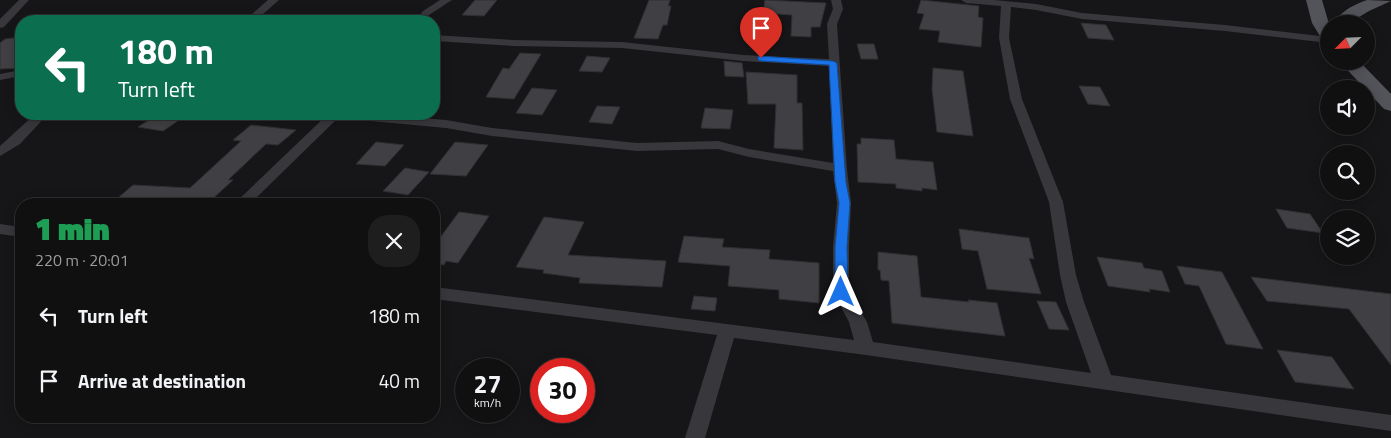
<!DOCTYPE html>
<meta charset="utf-8">
<style>
body{margin:0;font-family:"Titillium Web",sans-serif;background:#1e1e1f;color:#f1f3f6;height:100vh;display:flex;flex-direction:column;font-size:19px;white-space:nowrap}
*{box-sizing:border-box;margin:0}
p{font-size:16px;color:#9c9d9f}
.icon{flex:none;width:28px;height:28px;fill:none;stroke:currentColor;stroke-width:2;stroke-linecap:round;stroke-linejoin:round}
.map{position:relative;flex:1;overflow:hidden}
.details{position:absolute;left:15px;top:198px;width:425px;height:225px;display:flex;flex-direction:column;background:#101011;border-radius:20px;box-shadow:0 2px 12px #0003,0 0 0 1px #303031}
.details>*{flex:none}
.banner{position:absolute;left:15px;top:15px;width:425px;height:105px;border-radius:20px;box-shadow:0 2px 12px #0003,0 0 0 1px #303031;background:#0b6e4f;color:#fff;overflow:hidden}
.needle{width:32px;rotate:246deg}
.buttons{position:absolute;left:1320px;top:15px;display:grid;gap:10px}
.buttons a{display:grid;place-items:center;width:55px;height:55px;border-radius:50%;background:#101011;box-shadow:0 2px 12px #0003,0 0 0 1px #303031;font-size:25px}
.speed{position:absolute;left:455px;top:358px;display:flex;gap:10px;font-size:25px;font-weight:700;text-align:center}
.speed>*{display:grid;place-content:center;width:65px;height:65px;border-radius:50%;background:#101011;box-shadow:0 2px 12px #0003,0 0 0 1px #303031;line-height:1}
.speed small{font-size:12px;font-weight:400}
.speed .limit{border:8px solid #d22;background:#fff;color:#111}
.pin{position:absolute;display:grid;place-items:center;width:42px;height:42px;color:#fff;margin:-51px -21px;border-radius:50% 50% 50% 0;rotate:-45deg;box-shadow:0 0 5px #0007}
.pin .icon{rotate:45deg}
.me{position:absolute;width:55px;margin:-28px;rotate:0deg;stroke-linejoin:round;filter:drop-shadow(0 0 4px #0008)}
.turn{display:flex;align-items:center;gap:18px;height:105px;padding:0 20px;font-size:22px}
.turn .icon{width:65px;height:65px;stroke-width:2.5}
.turn b{display:block;font-size:35px;line-height:42px}
.round{display:grid;place-items:center;flex:none;width:52px;height:52px;border-radius:20px;background:#1e1e1f}
.overview{display:flex;align-items:center;justify-content:space-between;height:85px;padding:0 20px}
h1{font-size:30px;font-weight:800;line-height:38px;color:#1e9e55}
ul{padding:0;list-style:none}
li{display:flex;align-items:center;gap:15px;height:65px;padding:0 20px}
li div{flex:1}
li b{display:block;font-size:19px}
li em{font-style:normal}
.map>svg:first-child{display:block}
.building{fill:#404044;stroke:#303033}
.lines{fill:none;stroke-linecap:round;stroke-linejoin:round}
.street{fill:#37373c;fill-rule:evenodd}
.primary{fill:#53545a;fill-rule:evenodd}
.route{fill:#1a73e8;stroke:#114b97}
</style>
<div class="map">
<svg width="1391" height="438" viewBox="0 0 1391 438">
<rect width="100%" height="100%" fill="#161517"/>
<!-- building -->
<path class="building" d="M475,0H497L484,16L462,15Z
M649,0H670L668,6H671L667,25H663L658,39L634,38Z
M765,0L826,3L820,27H811V37L791,36L792,15L763,13Z
M921,0L979,6L978,17L983,18L981,47L938,42L940,31L919,29L924,14L917,13Z
M1081,23L1106,25L1114,40L1088,38Z
M21,37V68L0,69V43L5,39Z
M857,44H874L878,59H861Z
M520,53L541,54L514,99L486,97L503,68L509,69Z
M587,56L610,58L602,72L579,71Z
M724,61L742,63L744,77L725,76Z
M933,68L963,71L973,136L937,132L932,89Z
M746,72L797,75V103H802L803,150L774,148L776,104H748Z
M1079,86L1100,87L1110,106L1088,104Z
M532,88L557,90L542,115L516,113Z
M597,106L620,107L612,124L589,122Z
M705,108L733,110L730,129L701,128Z
M157,115L182,118L163,131L138,127Z
M251,125L296,130L278,145L266,144L228,180H233L207,204H172L146,201L143,204H111L133,185L190,188L241,141L233,140Z
M861,138L894,140L896,159L933,162L937,190L922,188V191L896,188V184L858,182L857,144H861Z
M376,142L404,145L385,166L356,164Z
M455,142L488,145L466,176L430,174Z
M405,168L429,172L408,195L383,191Z
M1276,209L1310,214L1323,233L1287,228Z
M459,212L489,216L458,263L446,261L444,265L434,264V246Z
M544,217L584,222L568,255L666,261L662,287L579,283L580,278L543,273L544,270L516,267Z
M959,229L1029,238L1034,259L1029,258L1041,294L987,289L978,251L962,249Z
M684,236L724,239L722,247L770,250L769,259L819,263V303L779,299V290L728,286L730,266L678,262Z
M878,252L917,256L921,297L969,302L968,300L997,303L1005,336L892,323L889,281L881,280L880,270H878Z
M1097,257L1142,263L1144,268L1162,271L1170,292L1149,289L1150,292L1108,286Z
M1177,266L1222,272L1263,349L1226,344L1199,286L1185,284Z
M1251,277L1391,294V365L1349,309L1267,301Z
M694,296L717,298L715,311L691,309Z
M1037,301L1056,302L1069,330L1049,329Z
M1277,350L1332,357L1354,389L1295,382Z"/>
<g class="lines">
<!-- street -->
<path class="street" d="M19,0H29L4,27L0,28V19Z
M268,0H279L255,21H244Z
M440,0H452L429,15L425,21H415L423,11Z
M831,0H841L843,9L837,24L847,169L851,203L849,247V292L867,322L873,342L1091,373L1066,302L1060,275L1049,202L1010,99L999,38L1001,6L966,3L961,0H994L1036,4L1082,13L1225,25L1329,37V43L1225,31L1082,19L1036,10L1011,7L1009,38L1022,99L1063,202L1076,275L1084,302L1111,375L1391,415V431L866,355L734,338L705,438H685L717,335L434,299V287L854,340L849,322L833,292V247L837,203L833,171L749,157L718,149L637,151L492,136L446,128L338,118L250,204H234L328,114H373L446,120L492,128L637,143L718,141L749,149L833,163L829,66L743,61L622,48L513,46L434,41V35L513,40L622,42L743,55L829,59L827,24L833,9Z
M21,70V76L0,80V74Z
M35,114H48L20,144L0,156V146Z
M0,224L21,227V237L0,234Z"/>
<!-- primary -->
<path class="primary" d="M1306,0H1322L1329,24V42L1323,41L1312,23Z
M1367,0L1391,1L1369,11L1354,20L1355,24H1339L1337,19C1344,9 1356,4 1367,0Z
M1339,61H1359L1391,94V111L1384,109Z"/>
</g>
<!-- route -->
<path class="route" d="M758,56L833,61L837,63L846,182L850,203L847,247L848,292L846,295H837L835,292V247L839,203L835,182L829,65L761,61L758,60Z"/>
</svg>
<div class="buttons">
<a><svg class="needle" viewBox="-14 -14 28 28"><path d="M0-13l5 13h-10z" fill="#e53935"/><path d="M0 13l5-13h-10z" fill="#9c9d9f"/></svg></a>
<a><svg class="icon" aria-label="sound" viewBox="0 0 24 24"><path d="M4 9h4l5-4v14l-5-4H4zM17 9q2 3 0 6"/></svg></a>
<a><svg class="icon" aria-label="search" viewBox="0 0 24 24"><circle cx="10" cy="10" r="6"/><path d="M15 15l6 6"/></svg></a>
<a><svg class="icon" aria-label="layers" viewBox="0 0 24 24"><path d="M12 4l9 5-9 5-9-5zM3 14l9 5 9-5"/></svg></a>
</div>
<div class="speed"><div>27<small>km/h</small></div><div class="limit">30</div></div>
<div class="pin" style="left:761px;top:58px;background:#d93025"><svg class="icon" aria-label="arrive" viewBox="0 0 24 24"><path d="M6 21V4h12l-3 4 3 4H6"/></svg></div>
<svg class="me" style="left:841px;top:292px" viewBox="-20 -20 40 40"><path d="M0-17L14 15 0 8-14 15z" fill="#1a73e8" stroke="#fff" stroke-width="4"/></svg>
<div class="banner">
<div class="turn"><svg class="icon" aria-label="left" viewBox="0 0 24 24"><path d="M17 20v-9H6M10 6l-5 5 5 5"/></svg><div><b>180 m</b>Turn left</div></div>
</div>
<section class="details">
<div class="overview"><div><h1>1 min</h1><p>220 m · 20:01</p></div><a class="round"><svg class="icon" aria-label="close" viewBox="0 0 24 24"><path d="M6 6l12 12M18 6L6 18"/></svg></a></div>
<ul>
<li><svg class="icon" aria-label="left" viewBox="0 0 24 24"><path d="M17 20v-9H6M10 6l-5 5 5 5"/></svg><div><b>Turn left</b></div><em>180 m</em></li>
<li><svg class="icon" aria-label="arrive" viewBox="0 0 24 24"><path d="M6 21V4h12l-3 4 3 4H6"/></svg><div><b>Arrive at destination</b></div><em>40 m</em></li>
</ul>
</section>
</div>
